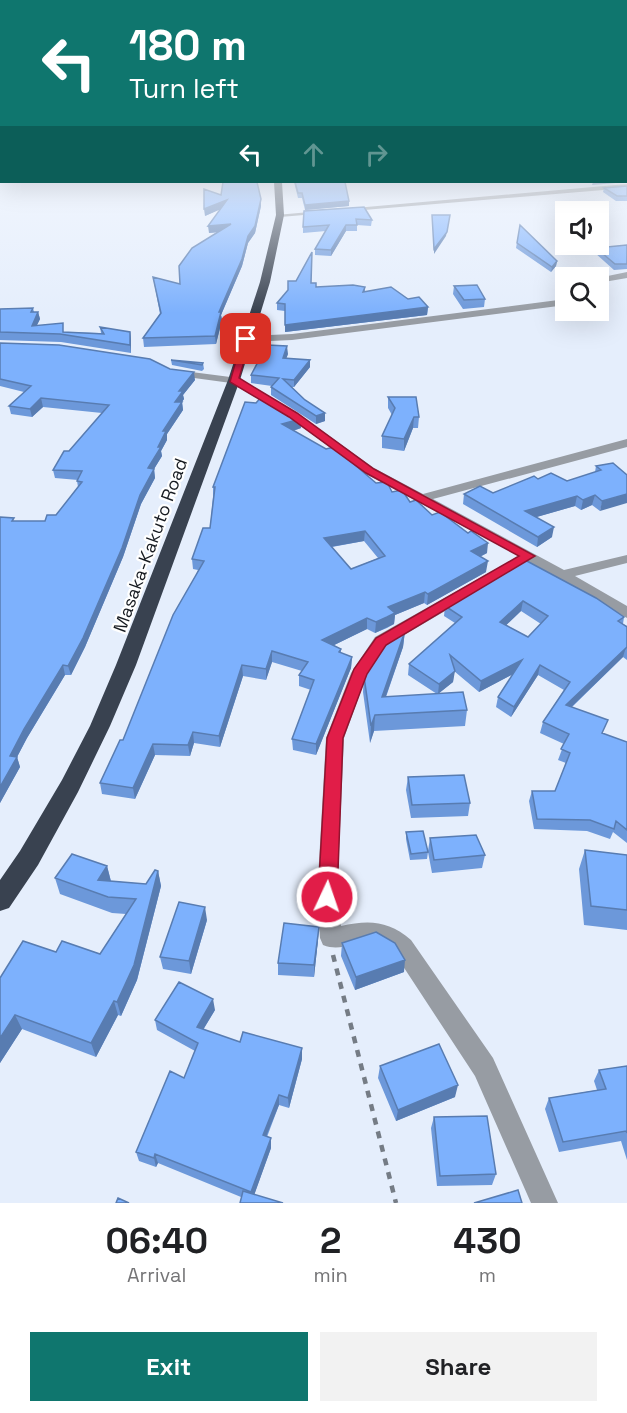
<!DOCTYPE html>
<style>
body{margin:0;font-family:"Space Grotesk",sans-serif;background:#f2f2f2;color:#202124;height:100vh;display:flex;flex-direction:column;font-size:22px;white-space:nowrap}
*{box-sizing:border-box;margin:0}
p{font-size:20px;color:#757577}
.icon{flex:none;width:33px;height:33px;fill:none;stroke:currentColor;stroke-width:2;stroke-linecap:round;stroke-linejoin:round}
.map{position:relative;height:1203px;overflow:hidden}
.details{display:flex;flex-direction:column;background:#fff;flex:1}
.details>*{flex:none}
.banner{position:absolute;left:0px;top:0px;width:627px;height:183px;box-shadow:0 6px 24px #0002;background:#0f766e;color:#fff;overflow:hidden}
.fabs{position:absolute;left:555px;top:201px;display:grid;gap:12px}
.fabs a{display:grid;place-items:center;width:54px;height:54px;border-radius:0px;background:#fff;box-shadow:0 6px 24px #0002;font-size:30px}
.pin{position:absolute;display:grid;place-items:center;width:51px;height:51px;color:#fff;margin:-26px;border-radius:12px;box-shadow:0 3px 9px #0006}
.me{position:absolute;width:66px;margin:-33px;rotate:3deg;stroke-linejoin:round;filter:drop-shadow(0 0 4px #0008)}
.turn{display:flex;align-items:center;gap:21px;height:126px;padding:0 30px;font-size:27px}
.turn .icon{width:78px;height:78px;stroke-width:2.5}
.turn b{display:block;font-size:42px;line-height:51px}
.lanes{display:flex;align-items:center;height:57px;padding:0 30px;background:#0003;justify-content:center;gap:30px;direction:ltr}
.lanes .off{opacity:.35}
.eta{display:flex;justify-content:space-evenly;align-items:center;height:102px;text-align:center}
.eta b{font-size:36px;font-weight:700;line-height:42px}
.action{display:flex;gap:12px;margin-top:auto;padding:12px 30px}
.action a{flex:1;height:69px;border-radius:0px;background:#0f766e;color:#fff;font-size:24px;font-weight:700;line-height:69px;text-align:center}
.action a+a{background:#f2f2f2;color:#202124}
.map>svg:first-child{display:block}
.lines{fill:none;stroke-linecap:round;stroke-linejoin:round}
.path{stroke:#757c85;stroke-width:4.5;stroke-dasharray:7 7;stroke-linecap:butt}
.minor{fill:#979ca3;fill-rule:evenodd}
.highway{fill:#394250;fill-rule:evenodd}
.wall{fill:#6c98da;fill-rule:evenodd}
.shaded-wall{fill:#587cb1}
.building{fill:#7db1fd;stroke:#587cb1;stroke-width:1.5;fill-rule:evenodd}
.route{fill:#e11d48;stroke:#92132f;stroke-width:1.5}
.labels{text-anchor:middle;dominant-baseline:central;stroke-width:4.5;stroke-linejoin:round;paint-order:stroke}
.street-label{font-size:18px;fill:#171b21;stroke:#fff}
</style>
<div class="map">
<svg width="627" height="1203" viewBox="0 0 627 1203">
<rect width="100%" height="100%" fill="#e5eefc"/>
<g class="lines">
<!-- path -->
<path class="path" d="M333,955L396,1203"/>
<!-- minor -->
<path class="minor" d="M627,184V188L280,217L276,215Z
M627,272V278L598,283V278Z
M566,299V305L292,340L246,342L241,339L246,336L292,334Z
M176,370L238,378L297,413L374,468L423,494L627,439V447L433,499L564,570L627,555V563L575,576L627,606V618L529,562L387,645L367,674L344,738L337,897L341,926C368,920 388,920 411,940L493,1058L558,1203H531L475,1076L395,954C364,925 351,956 323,945L320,938L317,897L326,738L351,673L375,637L519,556L366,474L289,417L231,383L172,375V371Z"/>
<!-- highway -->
<path class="highway" d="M274,182H282L284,215L270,282L240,380L136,665L110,726L78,792L38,865L9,908L0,911V880L20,851L62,780L90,726L116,665L228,380L260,282L276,215Z"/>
</g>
<!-- wall -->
<path class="wall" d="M294,182H347H345L349,206L305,210L302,198H298Z
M627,186V201H616L603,192L604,188Z
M221,195L261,199V206L255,233L248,243L242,266L221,315L222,320L216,344L144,347L143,338L160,314L153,277L180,284L217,232L209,233L220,209L205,216Z
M364,207L372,220L371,226L357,225V231H346L331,256L315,255V249L326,231L303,233V227Z
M520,225L557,261L556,266L551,272L516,248Z
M627,245V269L614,270L595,253L596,248Z
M311,283L316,287H365V292L408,299L428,307L427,315L285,332V311L277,310V303Z
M454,286L485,299L484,307L463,309L453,294Z
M33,308L34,312H38L40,319L37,325L64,332L101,333L100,327L130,332L131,340V353L61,342L0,340V309Z
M0,343L170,369L195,380L183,395L184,399L182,402L183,410L167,434V440L161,451L162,456L154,469L155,478L141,504L123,557L85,647L71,675H65L27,738L17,757L20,767L0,803L14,521H45L56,515L78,487L77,481L78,480L55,478L53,470L102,413L43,407L32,417L11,414L9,406L24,392L0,386Z
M288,354L286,358L310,367L294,387H292L305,400L325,413V421L316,424L271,395V387L272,386L251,383V375Z
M171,360L203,363L204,369L202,371L172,365Z
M388,397L419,417L418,428H413L404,451L382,448V436L392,415L388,408Z
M300,419L301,428L293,431L376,483L392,492L432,515L487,553L480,557L486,572L427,605L424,603L395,615L394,624L387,628L375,633L367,629L334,645L341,649V653L352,657L351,668L316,755L293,750L292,739L311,690L299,686V675L302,671L272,662L266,680L243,676L220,747L194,743L190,756L155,755L135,799L102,794L100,783L123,740L198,570L193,569L192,559L210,528L213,497V487ZM364,541L378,558L351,569L332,547Z
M613,463L600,511L592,505L581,510L575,506L536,517L552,537L537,547L463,504L464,494L493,493L538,479L567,481L595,472L596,466Z
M525,560L624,617L623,624L627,626V660L623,657L572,707L603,734L627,742V843L613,832L610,839L587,831L534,829L529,801L532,791H555L566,763L558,760L564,744L540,733L543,722L564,690L538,675L511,717L496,707L498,697L513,674L479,692L454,671L453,682L439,693L467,710L465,726L374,731L370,743L363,692L364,676L373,662L405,631L403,647L386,697L437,694L408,675L409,664L455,623L444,616L445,606ZM521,611L541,624L528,637L506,625Z
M408,777L470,803L468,816L411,818L406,790Z
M406,832L428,851L430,838L485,855L482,868L432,873L428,852L427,859L410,860L406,839Z
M585,850L627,855V930L584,925L579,869Z
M107,866L111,881L146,884L158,871L161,886L137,980L121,1016L118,1015L96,1057L22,1029L0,1063V978L56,952L100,954L126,914L112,913L60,894L55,878Z
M207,920L191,974L163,969L160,957Z
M318,940L314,977L278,975V963Z
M342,943L404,972L355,990L341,956Z
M215,1010L203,1030L240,1042L302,1048V1059L289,1108L279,1105L267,1137L271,1148L254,1195L241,1197L158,1163L156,1167L139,1161L136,1152L184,1078L195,1051L157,1030L155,1020Z
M380,1066L455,1097L396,1121L378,1078Z
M627,1066V1160L621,1141L559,1152L545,1109L549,1098L597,1090L594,1081L599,1070Z
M434,1117L496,1174L492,1185L437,1186L431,1128Z"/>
<!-- shaded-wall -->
<path class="shaded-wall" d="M626,178H627V182L592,185L593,182H626Z
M261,199V206L255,233L248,243L242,266L221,315L222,320L216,344L215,336L219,312L248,236Z
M227,200L228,206L205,216L204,209Z
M349,201V206L305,210V205Z
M450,215L446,236L434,254V249Z
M231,224V231L209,233L208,226Z
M346,225V231L331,256V250Z
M557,261L556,266L551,272L552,267Z
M428,307L427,315L285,332V325Z
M38,312L40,319L33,333L32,326Z
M130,332L131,340V353L130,345Z
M287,346L288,354L284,365L283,358Z
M310,360V367L294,387V380Z
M194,372L195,380L183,395L184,399L176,410L175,402L179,391Z
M41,398L43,407L32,417L30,409Z
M182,402L183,410L167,434V440L161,451L162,456L154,469L155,478L141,504L123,557L85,647L71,675L68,666L140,495L148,468L158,447L163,431Z
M325,413V421L316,424V416Z
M414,417L413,428L404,451V439Z
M300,419L301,428L283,434L282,424Z
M627,494V503L600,511L602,501Z
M595,495L592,505L581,510L583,500Z
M577,496L575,506L523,521L525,511Z
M554,527L552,537L537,547L538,537Z
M365,531L364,541L324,548V538Z
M488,543L487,553L469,562L471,551Z
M488,561L486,572L427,605L428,594Z
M425,592L424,603L395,615L394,624L375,633L376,622L388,607Z
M523,601L521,611L498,633L500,622Z
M367,618V629L322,651V640Z
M405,631L403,647L380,713L382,697Z
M626,647L623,657L563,715L566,705Z
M272,651V662L266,680V669Z
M352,657L351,668L316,755V744Z
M522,660L519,671L479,692L481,681Z
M63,665L65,675L27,738L17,757L20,767L0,803V787L10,756L24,729Z
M242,665L243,676L220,747L219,736Z
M540,665L538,675L511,717L514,707Z
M455,671L453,682L438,694L439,684Z
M375,715L374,731L370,743L371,726Z
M193,732L194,743L190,756L188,745Z
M153,744L155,755L135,799L133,788Z
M107,866L111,882L98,880Z
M158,871L161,886L137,980L121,1016L117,1002Z
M205,907L207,920L191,974L189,961Z
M319,927L318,940L314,977V965Z
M405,960L404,972L355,990L356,977Z
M213,999L215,1010L198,1038L197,1027Z
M114,1001L118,1015L96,1057L91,1043Z
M15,1015L22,1029L0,1063V1038Z
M302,1048V1059L289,1108L288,1098Z
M458,1085L455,1097L396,1121L398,1110Z
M279,1095V1105L263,1144V1135Z
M271,1138V1148L252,1201L251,1192Z
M155,1154L158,1163L156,1167L154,1158Z"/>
<!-- building -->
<path class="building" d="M626,159H627V178H626Z
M223,182H257L261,199L255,226L248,236L242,259L219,312H221L215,336L143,338L161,313L153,277L180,284L179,266L192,248L231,224L208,226L227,200L204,209V189L221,195Z
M295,182H345L349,201L305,205L302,193H298Z
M627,186V196H617L604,188Z
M364,207L372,220L356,219L357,225H346L331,250L315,249L329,225L303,227L304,211Z
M432,215H450L447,232L434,249Z
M520,225L557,261L552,267L517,243Z
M627,245V264H615L596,248Z
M312,252L311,283H316V287L353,285L365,287L363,292L391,287L408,299L419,297L428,307L285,325V304L277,303L288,290V281H296Z
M477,285L485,299L464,300L454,286Z
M33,308L31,312H38L32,326L63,323V332L104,334L100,327L130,332V345L60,334L0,332V309Z
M0,343L59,345L150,359L170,369L194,372L179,391H183L175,402H182L163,431H166L158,447H161L148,468L154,469L140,495L122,548L83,638L68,666L63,665L24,729L10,756L17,757L0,787V517L14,518L12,521H45L47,515H56L82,482L77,481L82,471L53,470L64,451H69L109,405L41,398L30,409L9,406L31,386L0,379Z
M267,345L287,346L283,358L310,360L294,380L283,379L305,400L325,413L316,416L271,387L279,378L251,375Z
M171,360L203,363L202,365Z
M263,395L288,409L300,419L282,424L326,449L334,447L376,483L387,482L392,492L402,490L410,502L416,500L432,515L440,512L468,533L471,531L488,543L471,551L488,561L428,594L425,592L388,607L395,613L387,617L376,622L367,618L322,640L341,649L339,652L352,657L316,744L292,739L314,680L299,675L308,662L272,651L266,669L242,665L219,736L193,732L188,745L153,744L133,788L100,783L120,740H123L173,615L204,561L192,559L203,528H210L215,487H213L245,402L256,403ZM365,531L385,556L351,569L324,538Z
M388,397H416L419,417H414L404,439L382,436L395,408Z
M613,463L627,475V494L602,501L595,495L583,500L577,496L525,511L554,527L538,537L464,494L480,486L493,493L534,476L538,479L551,473L567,481L601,470L596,466Z
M525,560L596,598L624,617L618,621L627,627V647L566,705L608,720L602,733L627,742V830L616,821L614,829L590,820L537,819L532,791H555L570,753L561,749L569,734L543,722L570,682L540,665L514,707L498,697L522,660L481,681L450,655L455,671L439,684L409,664L462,617L445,606ZM523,601L548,616L528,637L500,622Z
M405,631L382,697L463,692L467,710L375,715L371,726L364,676L370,660L373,662L377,652Z
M464,775L470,803L412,805L408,777Z
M423,831L428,852L411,854L406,832Z
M476,835L485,855L434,860L430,838Z
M585,850L627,855V910L591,906Z
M72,854L107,866L98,880L146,884L155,870L158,871L134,965L117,1002L114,1001L91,1043L15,1015L0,1038V978L23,941L56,952L62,941L100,954L136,899L108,897L55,878Z
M179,902L205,907L189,961L160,957Z
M284,923L319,927L314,965L278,963Z
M376,932L395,943L405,960L356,977L342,943Z
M179,982L213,999L197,1027L240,1042L243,1032L302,1048L288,1098L279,1095L263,1135L271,1138L251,1192L155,1154L154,1158L136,1152L170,1071L184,1078L198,1043L155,1020Z
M439,1044L458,1085L398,1110L380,1066Z
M627,1066V1133L626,1131L563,1142L549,1098L606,1089L599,1070Z
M487,1116L496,1174L440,1176L434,1117Z
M518,1190L522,1203H474Z
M243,1191L283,1203H240Z
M118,1198L129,1203H116Z"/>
<!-- sky -->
<linearGradient id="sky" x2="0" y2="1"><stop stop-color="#a4abaa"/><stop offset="0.46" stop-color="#f3f7fe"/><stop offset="1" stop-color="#f3f7fe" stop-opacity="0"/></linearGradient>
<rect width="627" height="313" fill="url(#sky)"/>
<!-- route -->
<path class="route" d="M246,337L251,339L239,378L297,413L374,469L535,556L386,645L367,674L343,738L337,897L334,903L327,905L320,903L318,897L327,738L354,669L376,638L519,556L366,473L289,417L230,382L242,339Z"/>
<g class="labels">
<!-- street labels -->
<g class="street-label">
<text transform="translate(150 545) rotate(-70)">Masaka-Kakuto Road</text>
</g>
</g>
</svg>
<div class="fabs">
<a><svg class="icon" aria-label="sound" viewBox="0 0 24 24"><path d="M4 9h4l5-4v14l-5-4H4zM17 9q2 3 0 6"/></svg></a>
<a><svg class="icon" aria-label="search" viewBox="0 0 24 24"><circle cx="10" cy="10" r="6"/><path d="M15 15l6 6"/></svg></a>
</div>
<div class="pin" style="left:246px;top:339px;background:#d93025"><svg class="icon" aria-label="arrive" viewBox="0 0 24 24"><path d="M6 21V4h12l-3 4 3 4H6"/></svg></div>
<svg class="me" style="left:327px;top:897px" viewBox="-20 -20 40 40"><circle r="17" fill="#e11d48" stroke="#fff" stroke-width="3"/><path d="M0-11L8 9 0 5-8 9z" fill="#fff"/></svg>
<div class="banner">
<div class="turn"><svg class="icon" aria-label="left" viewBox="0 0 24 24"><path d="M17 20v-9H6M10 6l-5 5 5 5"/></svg><div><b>180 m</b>Turn left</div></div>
<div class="lanes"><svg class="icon" aria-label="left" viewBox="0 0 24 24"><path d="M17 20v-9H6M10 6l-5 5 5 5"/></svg><svg class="icon off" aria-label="ahead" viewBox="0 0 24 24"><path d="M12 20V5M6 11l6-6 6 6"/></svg><svg class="icon off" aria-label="right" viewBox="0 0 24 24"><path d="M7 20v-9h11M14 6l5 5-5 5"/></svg></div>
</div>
</div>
<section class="details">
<div class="eta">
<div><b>06:40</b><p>Arrival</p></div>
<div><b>2</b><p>min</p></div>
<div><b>430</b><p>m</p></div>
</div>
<div class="action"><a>Exit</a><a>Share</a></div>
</section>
